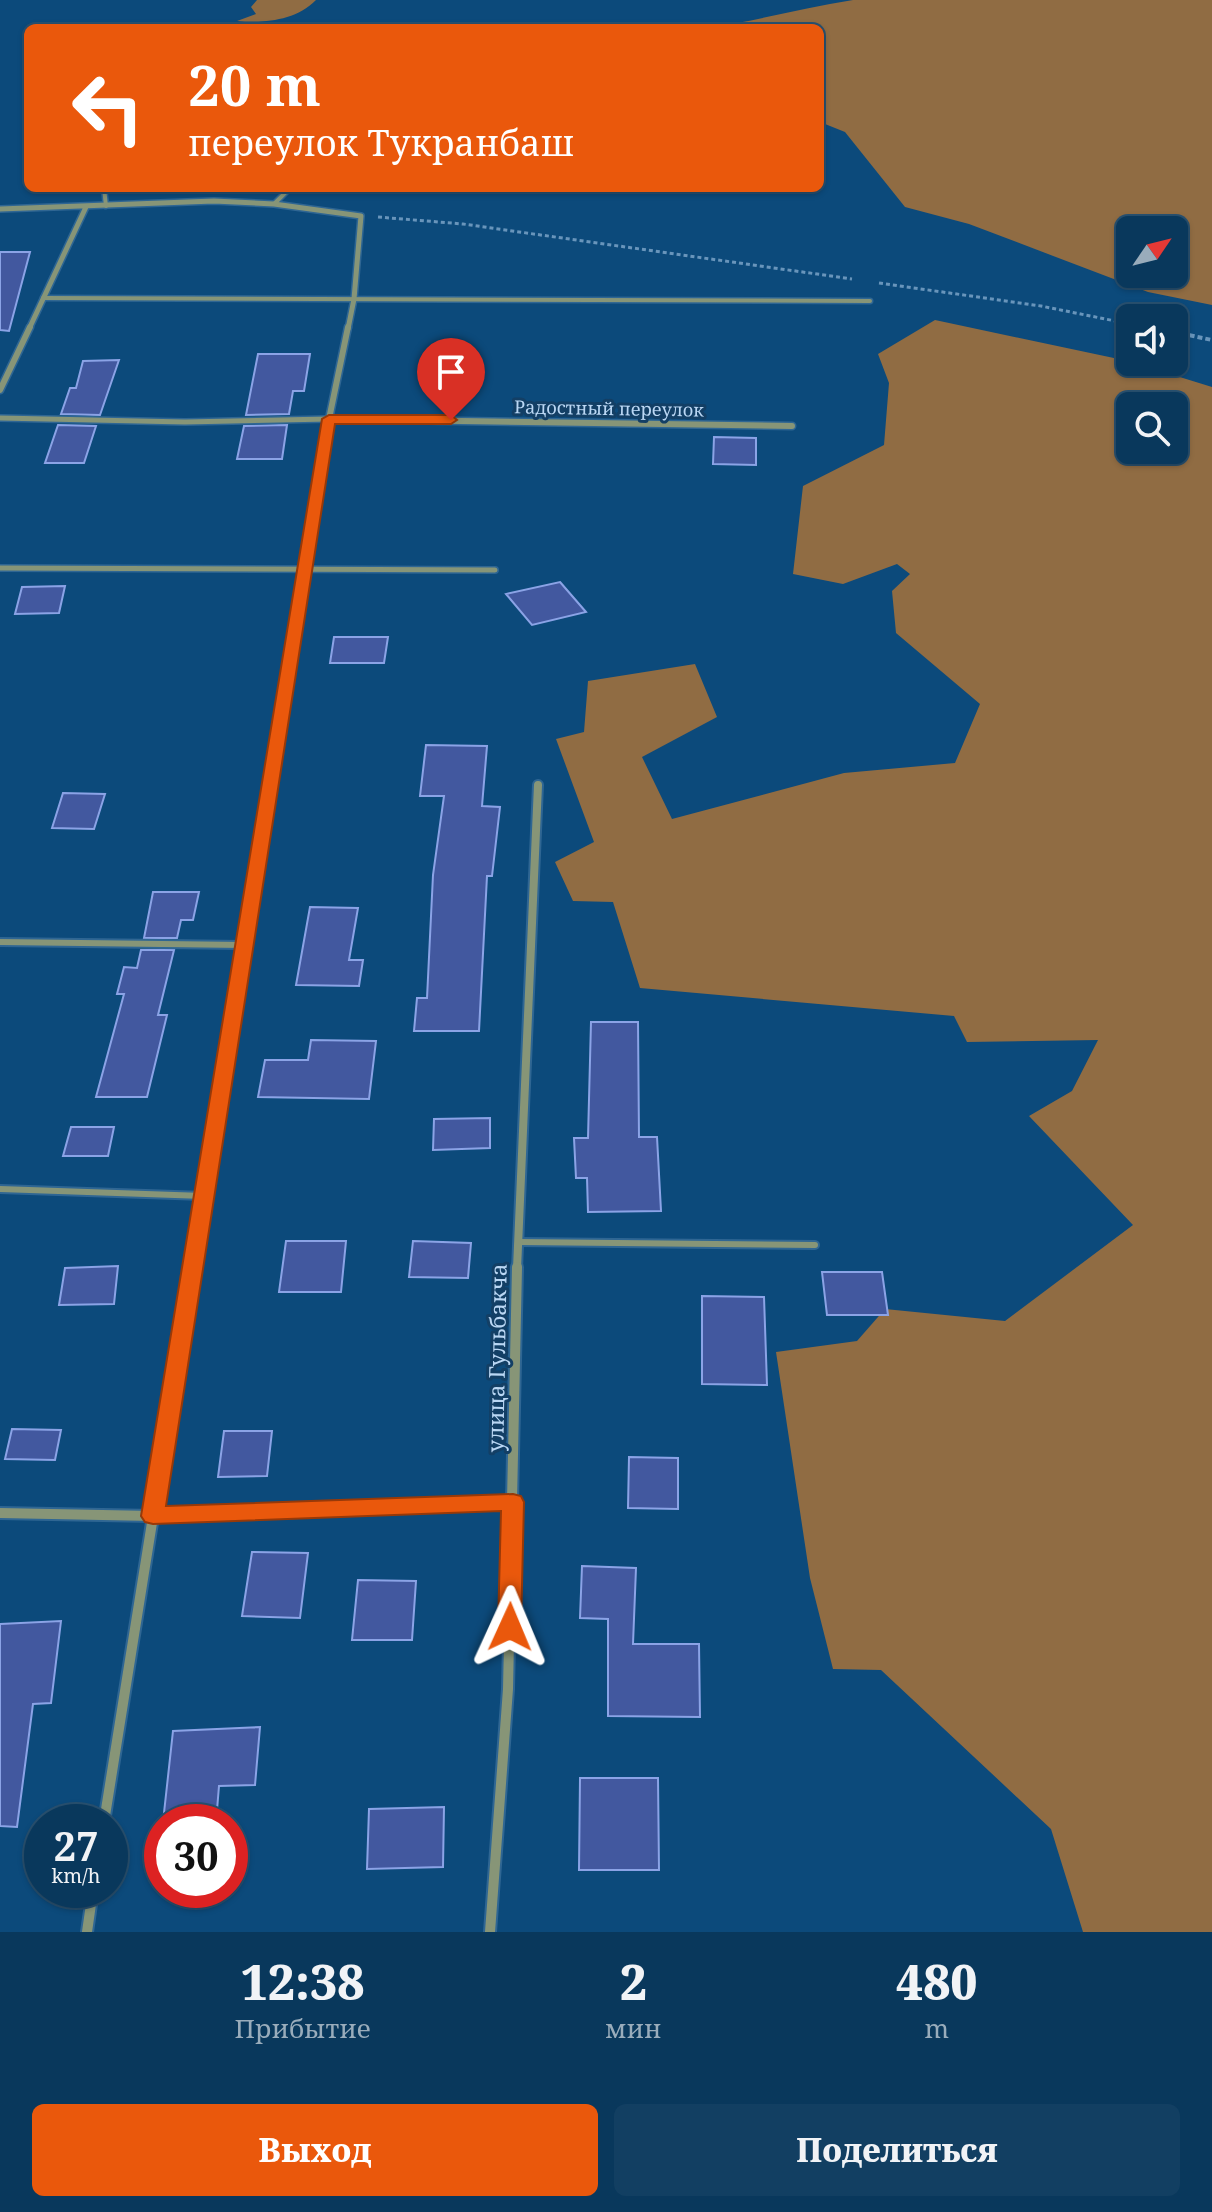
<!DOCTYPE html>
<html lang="ru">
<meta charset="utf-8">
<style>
body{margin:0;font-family:"Noto Serif",serif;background:#123f62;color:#f1f3f6;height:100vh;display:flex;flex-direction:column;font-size:30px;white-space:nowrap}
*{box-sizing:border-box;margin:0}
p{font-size:26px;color:#99acbb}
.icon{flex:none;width:44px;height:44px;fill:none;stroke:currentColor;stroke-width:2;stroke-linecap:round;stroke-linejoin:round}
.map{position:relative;height:1932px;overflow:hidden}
.drawer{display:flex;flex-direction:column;background:#09385c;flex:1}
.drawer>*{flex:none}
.hud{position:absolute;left:24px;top:24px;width:800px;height:168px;border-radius:12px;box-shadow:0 2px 6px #0004,0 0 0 2px #295272;background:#ea580c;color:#fff;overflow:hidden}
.needle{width:52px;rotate:55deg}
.buttons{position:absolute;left:1116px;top:216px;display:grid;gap:16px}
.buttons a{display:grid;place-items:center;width:72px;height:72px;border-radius:12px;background:#09385c;box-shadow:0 2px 6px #0004,0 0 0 2px #295272;font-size:40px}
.speed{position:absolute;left:24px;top:1804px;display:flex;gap:16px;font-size:40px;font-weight:700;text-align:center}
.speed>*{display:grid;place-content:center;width:104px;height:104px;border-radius:50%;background:#09385c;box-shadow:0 2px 6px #0004,0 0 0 2px #295272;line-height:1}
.speed small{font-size:20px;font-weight:400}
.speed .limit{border:12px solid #d22;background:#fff;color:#111}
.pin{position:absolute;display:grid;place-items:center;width:68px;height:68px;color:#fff;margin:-82px -34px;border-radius:50% 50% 50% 0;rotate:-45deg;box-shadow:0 0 8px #0007}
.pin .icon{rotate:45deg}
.me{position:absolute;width:88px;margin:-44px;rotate:1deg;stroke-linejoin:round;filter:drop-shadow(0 0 6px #0008)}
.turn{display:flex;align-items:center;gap:28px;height:168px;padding:0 32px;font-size:36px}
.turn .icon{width:104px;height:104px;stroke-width:2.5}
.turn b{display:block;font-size:56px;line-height:68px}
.eta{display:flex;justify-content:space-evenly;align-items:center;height:136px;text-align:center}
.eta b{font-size:48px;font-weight:800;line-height:56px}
.cta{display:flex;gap:16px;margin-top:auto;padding:16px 32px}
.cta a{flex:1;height:92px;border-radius:12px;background:#ea580c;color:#fff;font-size:32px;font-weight:800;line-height:92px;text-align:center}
.cta a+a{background:#123f62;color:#f1f3f6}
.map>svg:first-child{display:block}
.green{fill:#906c43;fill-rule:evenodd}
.building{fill:#42589f;stroke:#8ba3e6;stroke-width:2}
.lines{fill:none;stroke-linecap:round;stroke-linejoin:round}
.service-far2-casing{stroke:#2f6693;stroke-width:7}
.service-far1-casing{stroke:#2f6693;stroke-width:8}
.service-casing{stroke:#2f6693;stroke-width:10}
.minor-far3-casing{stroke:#2f6693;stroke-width:8}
.minor-far2-casing{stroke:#2f6693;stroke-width:9}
.minor-far1-casing{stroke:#2f6693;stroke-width:12}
.minor-casing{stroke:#2f6693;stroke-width:14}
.path-far1{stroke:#6995bb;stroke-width:3;stroke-dasharray:4 3;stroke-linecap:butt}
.path{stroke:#6995bb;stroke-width:4;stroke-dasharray:5 3;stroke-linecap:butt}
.service-far2{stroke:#879577;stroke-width:4}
.service-far1{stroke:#879577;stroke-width:5}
.service{stroke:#879577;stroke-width:6}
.minor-far3{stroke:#879577;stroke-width:5}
.minor-far2{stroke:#879577;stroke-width:6}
.minor-far1{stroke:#879577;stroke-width:8}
.minor{stroke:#879577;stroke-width:10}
.route{fill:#ea580c;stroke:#983908;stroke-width:2}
.labels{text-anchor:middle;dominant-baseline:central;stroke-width:6;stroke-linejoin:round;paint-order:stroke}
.far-street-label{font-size:18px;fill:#bad7f4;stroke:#133f65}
.street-label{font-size:22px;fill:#bad7f4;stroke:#133f65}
</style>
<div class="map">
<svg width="1212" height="1932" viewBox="0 0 1212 1932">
<rect width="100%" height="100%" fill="#0c4a7b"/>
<!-- green -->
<path class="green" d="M257,0H316C295,21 265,23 237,21L256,14L251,7Z
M853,0H1212V305L1148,292L969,224L905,207L845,132L820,122V28H707C756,21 803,8 853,0ZM1130,230H1174V274H1130Z
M935,320L1128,361L1212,387V1932H1083L1051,1829L881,1670L833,1669L810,1578L776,1352L857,1341L885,1309L1005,1321L1133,1225L1029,1116L1072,1091L1098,1040L967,1042L954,1016L640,988L613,902L573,901L555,862L594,842L556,739L584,732L588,681L695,664L717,717L642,757L672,819L844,773L955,763L980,704L896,633L892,591L910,574L897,564L843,584L793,574L803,486L884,445L889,383L878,354ZM1130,406H1174V450H1130Z"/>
<!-- building -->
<path class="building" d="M0,252H30L9,331L0,330Z
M258,354H310L304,391H293L289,414L246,415Z
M119,360L100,415L61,414L70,388H76L83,361Z
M58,425L96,426L84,463H45Z
M287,425L282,459H237L244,426Z
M714,437L756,438V465L713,464Z
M560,582L586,612L532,625L506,594Z
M65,586L59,613L15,614L22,587Z
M334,637H388L384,663H330Z
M426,745L487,746L482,806L500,807L492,876H487L479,1031H414L417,998H427L433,875L444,796H420Z
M63,793L105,794L94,829L52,828Z
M153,892H199L193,920H181L177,938H144Z
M310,907L358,908L349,960H363L359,986L296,985Z
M141,950H174L158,1015H167L147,1097H96L124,994H117L124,967L137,968Z
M591,1022H638L639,1137H657L661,1211L588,1212L587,1178H576L574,1138H588Z
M311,1040L376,1041L369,1099L258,1097L265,1060H308Z
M490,1118V1148L433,1150L434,1119Z
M71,1127H114L108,1156H63Z
M286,1241H346L341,1292H279Z
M413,1241L471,1243L468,1278L409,1277Z
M118,1266L114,1304L59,1305L65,1268Z
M822,1272H882L888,1315H827Z
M702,1296L764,1297L767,1385L702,1384Z
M12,1429L61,1430L55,1460L5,1459Z
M224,1431H272L267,1476L218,1477Z
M629,1457L678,1458V1509L628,1508Z
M252,1552L308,1553L300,1618L242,1616Z
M582,1566L636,1568L633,1644H699L700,1717L608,1716V1619L580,1618Z
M358,1580L416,1581L412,1640H352Z
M61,1621L51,1703L33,1704L17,1827L0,1826V1624Z
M260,1727L255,1785L219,1786L216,1822H163L173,1731Z
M580,1778H658L659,1870H579Z
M444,1807L443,1867L367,1869L369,1809Z"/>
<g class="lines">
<defs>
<path id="service-far2" d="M104,188L106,206
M274,204L290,188
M43,298L870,301"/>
<path id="service-far1" d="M0,418L185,422L329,419
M0,568L495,570"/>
<path id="service" d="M0,942L244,945
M0,1189L204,1196
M518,1242L815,1245"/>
<path id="minor-far3" d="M0,209L214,201L274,204L361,216L354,299L348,329
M29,329L86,207"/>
<path id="minor-far2" d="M0,390L30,327
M329,419L792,426
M277,744L329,419L348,327"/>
<path id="minor-far1" d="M193,1269L277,742
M517,1269L538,785"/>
<path id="minor" d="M0,1513L153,1516L513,1502
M104,1822L193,1267
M87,1932L93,1890
M490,1932L508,1689L517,1267"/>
</defs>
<!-- service-far2 casing -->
<use href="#service-far2" class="service-far2-casing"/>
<!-- service-far1 casing -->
<use href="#service-far1" class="service-far1-casing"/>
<!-- service casing -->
<use href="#service" class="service-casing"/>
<!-- minor-far3 casing -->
<use href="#minor-far3" class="minor-far3-casing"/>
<!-- minor-far2 casing -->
<use href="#minor-far2" class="minor-far2-casing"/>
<!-- minor-far1 casing -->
<use href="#minor-far1" class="minor-far1-casing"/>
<!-- minor casing -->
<use href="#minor" class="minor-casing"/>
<!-- path-far1 -->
<path class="path-far1" d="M378,217L463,224L852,279
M879,283L1041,306L1130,324"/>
<!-- path -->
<path class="path" d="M1174,332L1212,340"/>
<!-- service-far2 -->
<use href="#service-far2" class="service-far2"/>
<!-- service-far1 -->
<use href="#service-far1" class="service-far1"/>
<!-- service -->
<use href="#service" class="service"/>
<!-- minor-far3 -->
<use href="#minor-far3" class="minor-far3"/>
<!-- minor-far2 -->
<use href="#minor-far2" class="minor-far2"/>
<!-- minor-far1 -->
<use href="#minor-far1" class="minor-far1"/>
<!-- minor -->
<use href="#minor" class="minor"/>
</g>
<!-- route -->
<path class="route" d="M329,415H451L457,420L451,424H335L166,1506L513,1494L521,1496L524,1502L521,1627L518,1633L510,1636L501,1633L498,1627L501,1511L153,1524L145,1522L141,1516L322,419Z"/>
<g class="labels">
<!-- far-street labels -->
<g class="far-street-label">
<text transform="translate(609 408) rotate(1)">Радостный переулок</text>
</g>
<!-- street labels -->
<g class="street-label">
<text transform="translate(496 1358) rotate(-89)">улица Гульбакча</text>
</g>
</g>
</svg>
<div class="buttons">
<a><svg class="needle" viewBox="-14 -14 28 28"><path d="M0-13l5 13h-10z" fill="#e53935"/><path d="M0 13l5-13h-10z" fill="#99acbb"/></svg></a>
<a><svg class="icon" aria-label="sound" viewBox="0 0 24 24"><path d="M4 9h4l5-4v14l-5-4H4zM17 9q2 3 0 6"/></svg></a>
<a><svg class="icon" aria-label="search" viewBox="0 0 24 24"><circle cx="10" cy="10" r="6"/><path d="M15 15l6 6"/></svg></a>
</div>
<div class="speed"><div>27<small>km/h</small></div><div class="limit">30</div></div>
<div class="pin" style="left:451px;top:420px;background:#d93025"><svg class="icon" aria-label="arrive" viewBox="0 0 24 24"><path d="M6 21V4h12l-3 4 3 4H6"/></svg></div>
<svg class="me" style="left:510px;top:1627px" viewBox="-20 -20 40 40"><path d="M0-17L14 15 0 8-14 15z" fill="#ea580c" stroke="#fff" stroke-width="4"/></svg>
<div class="hud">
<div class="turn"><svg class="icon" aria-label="left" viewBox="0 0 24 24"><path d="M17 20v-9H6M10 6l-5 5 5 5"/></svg><div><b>20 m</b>переулок Тукранбаш</div></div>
</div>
</div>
<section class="drawer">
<div class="eta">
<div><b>12:38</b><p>Прибытие</p></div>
<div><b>2</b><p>мин</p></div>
<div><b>480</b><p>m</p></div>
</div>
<div class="cta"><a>Выход</a><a>Поделиться</a></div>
</section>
